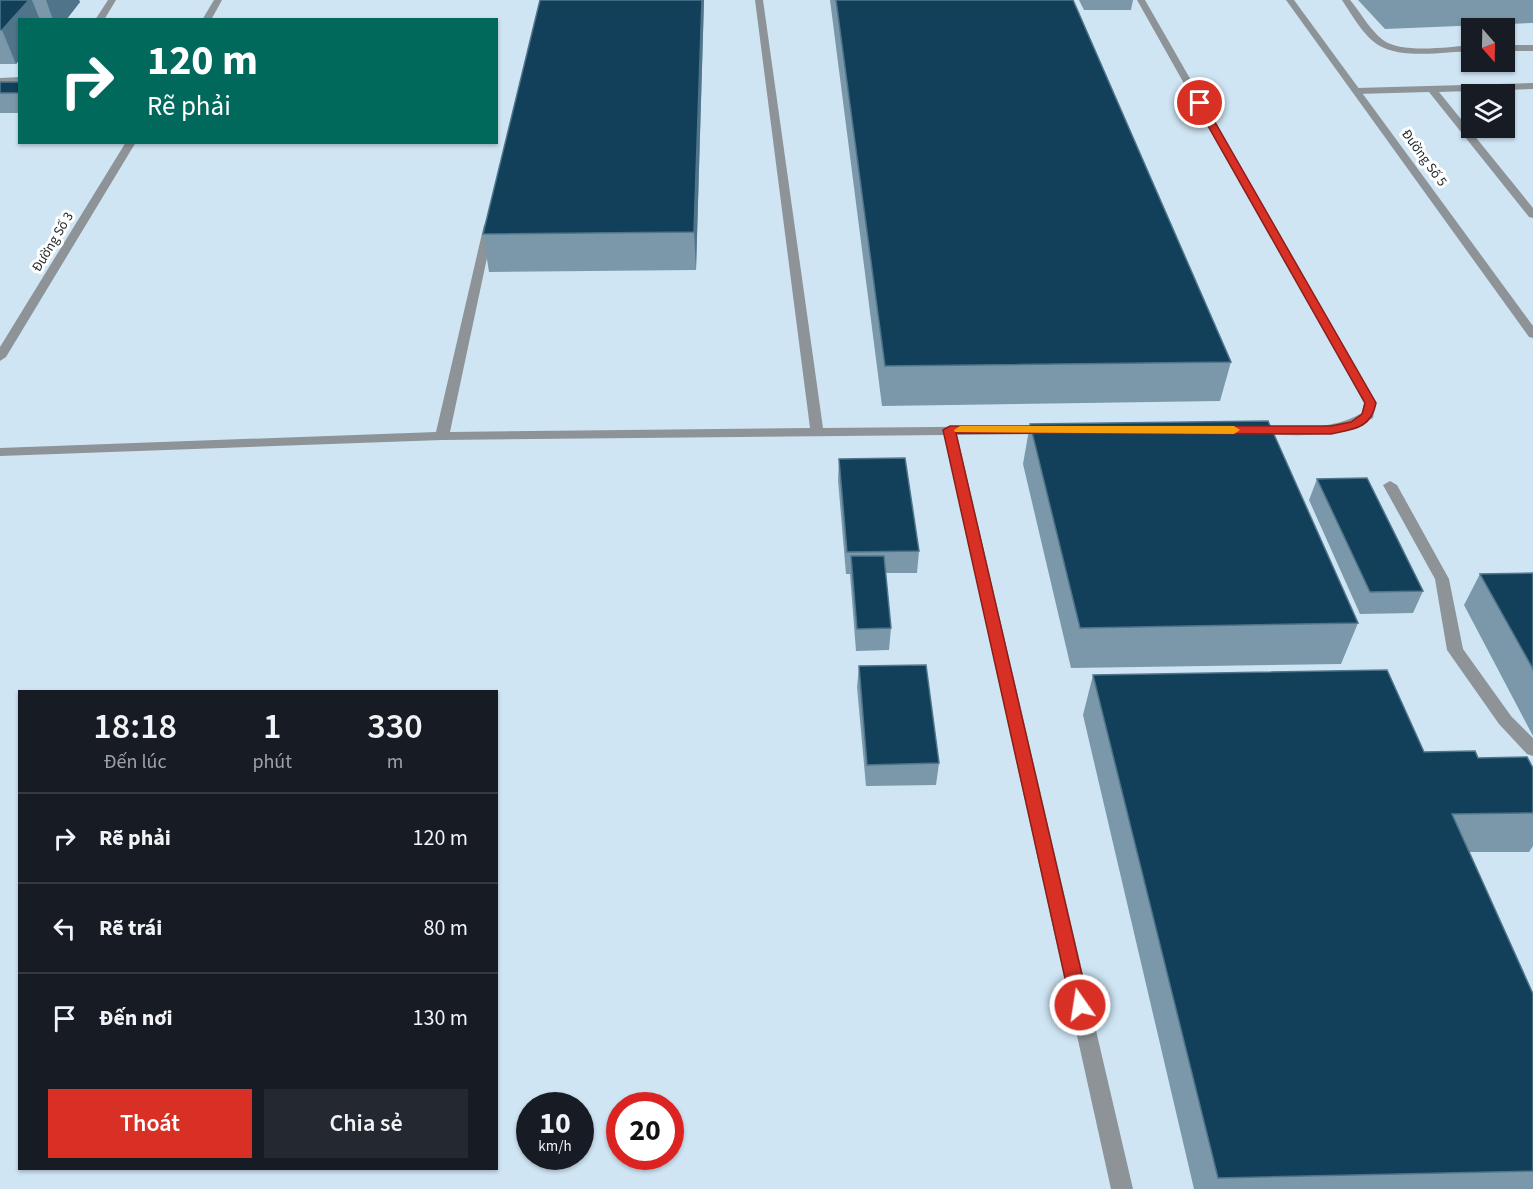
<!DOCTYPE html>
<html lang="vi">
<meta charset="utf-8">
<style>
body{margin:0;font-family:"Source Sans 3",sans-serif;background:#242831;color:#f1f3f6;height:100vh;display:flex;flex-direction:column;font-size:22px;white-space:nowrap}
*{box-sizing:border-box;margin:0}
p{font-size:20px;color:#9ea1a6}
.icon{flex:none;width:33px;height:33px;fill:none;stroke:currentColor;stroke-width:2;stroke-linecap:round;stroke-linejoin:round}
.map{position:relative;flex:1;overflow:hidden}
.sheet{position:absolute;left:18px;top:690px;width:480px;height:480px;display:flex;flex-direction:column;background:#171b24;border-radius:0px;box-shadow:0 2px 4px #0004}
.sheet>*{flex:none}
.hud{position:absolute;left:18px;top:18px;width:480px;height:126px;border-radius:0px;box-shadow:0 2px 4px #0004;background:#00695c;color:#fff;overflow:hidden}
.needle{width:39px;rotate:160deg}
.fabs{position:absolute;left:1461px;top:18px;display:grid;gap:12px}
.fabs a{display:grid;place-items:center;width:54px;height:54px;border-radius:0px;background:#171b24;box-shadow:0 2px 4px #0004;font-size:30px}
.speed{position:absolute;left:516px;top:1092px;display:flex;gap:12px;font-size:30px;font-weight:700;text-align:center}
.speed>*{display:grid;place-content:center;width:78px;height:78px;border-radius:50%;background:#171b24;box-shadow:0 2px 4px #0004;line-height:1}
.speed small{font-size:15px;font-weight:400}
.speed .limit{border:9px solid #d22;background:#fff;color:#111}
.pin{position:absolute;display:grid;place-items:center;width:51px;height:51px;color:#fff;margin:-26px;border:3px solid #fff;border-radius:50%;box-shadow:0 2px 6px #0007}
.me{position:absolute;width:66px;margin:-33px;rotate:347deg;stroke-linejoin:round;filter:drop-shadow(0 0 4px #0008)}
.turn{display:flex;align-items:center;gap:21px;height:126px;padding:0 30px;font-size:27px}
.turn .icon{width:78px;height:78px;stroke-width:2.5}
.turn b{display:block;font-size:42px;line-height:51px}
.eta{display:flex;justify-content:space-evenly;align-items:center;height:102px;text-align:center}
.eta b{font-size:36px;font-weight:600;line-height:42px}
.primary-button{display:flex;gap:12px;margin-top:auto;padding:12px 30px}
.primary-button a{flex:1;height:69px;border-radius:0px;background:#d93025;color:#fff;font-size:24px;font-weight:600;line-height:69px;text-align:center}
.primary-button a+a{background:#242831;color:#f1f3f6}
ul{padding:0;list-style:none}
li{display:flex;align-items:center;gap:18px;height:90px;padding:0 30px;border-top:2px solid #363941}
li div{flex:1}
li b{display:block;font-size:22px}
li em{font-style:normal}
.map>svg:first-child{display:block}
.built{fill:#cfe5f4;fill-rule:evenodd}
.lines{fill:none;stroke-linecap:round;stroke-linejoin:round}
.service{fill:#8d9397;fill-rule:evenodd}
.minor{fill:#8d9397;fill-rule:evenodd}
.tertiary{fill:#8d9397;fill-rule:evenodd}
.wall{fill:#7a98aa}
.shaded-wall{fill:#50758a}
.building{fill:#12405a;stroke:#50758a;stroke-width:1.5}
.route{fill:#d93025;stroke:#8d1f18;stroke-width:1.5}
.slow{fill:#f59e0b}
.labels{text-anchor:middle;dominant-baseline:central;stroke-width:6;stroke-linejoin:round;paint-order:stroke}
.far-street-label{font-size:14px;fill:#22282b;stroke:#fff}
</style>
<div class="map">
<svg width="1533" height="1189" viewBox="0 0 1533 1189">
<rect width="100%" height="100%" fill="#e2f1fb"/>
<!-- built -->
<path class="built" d="M0,0H1533V1189H0ZM20,20H496V142H20ZM1472,28H1504V62H1472ZM1472,94H1504V128H1472ZM20,692H496V1168H20ZM530,1106H580V1156H530ZM620,1106H670V1156H620Z"/>
<g class="lines">
<!-- service -->
<path class="service" d="M108,0H116L104,20H95Z
M755,0H763L823,428L1050,426L1057,430L1050,434L957,435L1133,1189H1111L944,435L442,440L0,456V448L436,432L484,225L489,222L494,225L450,432L810,428Z
M1137,0H1145L1376,403L1373,418C1336,440 1295,435 1254,434L1247,430L1254,426C1291,427 1329,432 1362,413L1364,403Z
M1342,0H1350C1361,13 1370,30 1383,40C1401,54 1449,47 1472,45V51C1446,52 1402,59 1380,46C1364,37 1352,15 1342,0Z
M1504,45H1533V51H1504Z
M20,77V83L0,84V78Z
M1533,83V89L1439,92L1533,208V218L1529,217L1429,92L1357,94L1352,91L1357,88Z
M1390,481L1397,485L1449,579L1463,649L1511,716L1533,738V756L1527,754L1499,724L1447,650L1435,579L1383,485Z"/>
<!-- minor -->
<path class="minor" d="M214,0H222L211,20H202Z
M126,142H136L6,357L0,361V347Z"/>
<!-- tertiary -->
<path class="tertiary" d="M1286,0H1294L1533,326V338L1529,337Z"/>
</g>
<!-- wall -->
<path class="wall" d="M0,0H79L80,2L66,20H20V59L16,64H0Z
M540,0H704L696,270L489,272L483,234Z
M830,0H1073L1231,362L1220,401L882,406Z
M1079,0H1133L1131,10H1084Z
M1358,0H1533V23L1385,29Z
M0,82H20V113H0Z
M1030,424L1358,623L1341,664L1071,668L1023,464Z
M839,459L919,551L917,573H885L891,628L889,650L856,651L850,574H846L838,480Z
M1317,479L1423,591L1413,613L1360,614L1309,500Z
M1533,573V736L1464,605L1480,574Z
M859,666L939,763L936,785L866,786L857,687Z
M1093,675L1424,752L1478,758L1533,768V846L1529,852H1469L1533,994V1189H1194L1083,715Z"/>
<!-- shaded-wall -->
<path class="shaded-wall" d="M29,0H32L40,20H20V59L16,64L2,30Z
M46,0H79L80,2L66,20H53Z
M702,0H704L696,270L694,232Z"/>
<!-- building -->
<path class="building" d="M0,0H29L2,30H0Z
M540,0H702L694,232L483,234Z
M836,0H1073L1231,362L885,366Z
M0,82H20V93H0Z
M1268,421L1358,623L1080,628L1030,424Z
M905,458L919,551L847,552L839,459Z
M1367,478L1423,591L1370,592L1317,479Z
M851,556H884L891,628L857,629Z
M1533,573V669L1480,574Z
M926,665L939,763L867,765L859,666Z
M1387,670L1424,752L1475,751L1478,758L1527,757L1533,768V813L1452,814L1533,994V1171L1218,1178L1093,675Z"/>
<!-- route -->
<path class="route" d="M1200,100L1204,103L1376,403C1371,429 1353,429 1331,434L956,433L1089,1005L1086,1011L1080,1013L1074,1011L1071,1005L943,430L950,426H1331L1351,422L1362,414L1365,403L1195,103Z"/>
<!-- slow -->
<path class="slow" d="M960,426H1234L1240,430L1234,434L955,432L954,430Z"/>
<g class="labels">
<!-- far-street labels -->
<g class="far-street-label">
<text transform="translate(1424 158) rotate(54)">Đường Số 5</text>
<text transform="translate(53 242) rotate(-59)">Đường Số 3</text>
</g>
</g>
</svg>
<div class="fabs">
<a><svg class="needle" viewBox="-14 -14 28 28"><path d="M0-13l5 13h-10z" fill="#e53935"/><path d="M0 13l5-13h-10z" fill="#9ea1a6"/></svg></a>
<a><svg class="icon" aria-label="layers" viewBox="0 0 24 24"><path d="M12 4l9 5-9 5-9-5zM3 14l9 5 9-5"/></svg></a>
</div>
<div class="speed"><div>10<small>km/h</small></div><div class="limit">20</div></div>
<div class="pin" style="left:1200px;top:103px;background:#d93025"><svg class="icon" aria-label="arrive" viewBox="0 0 24 24"><path d="M6 21V4h12l-3 4 3 4H6"/></svg></div>
<svg class="me" style="left:1080px;top:1005px" viewBox="-20 -20 40 40"><circle r="17" fill="#d93025" stroke="#fff" stroke-width="3"/><path d="M0-11L8 9 0 5-8 9z" fill="#fff"/></svg>
<div class="hud">
<div class="turn"><svg class="icon" aria-label="right" viewBox="0 0 24 24"><path d="M7 20v-9h11M14 6l5 5-5 5"/></svg><div><b>120 m</b>Rẽ phải</div></div>
</div>
<section class="sheet">
<div class="eta">
<div><b>18:18</b><p>Đến lúc</p></div>
<div><b>1</b><p>phút</p></div>
<div><b>330</b><p>m</p></div>
</div>
<ul>
<li><svg class="icon" aria-label="right" viewBox="0 0 24 24"><path d="M7 20v-9h11M14 6l5 5-5 5"/></svg><div><b>Rẽ phải</b></div><em>120 m</em></li>
<li><svg class="icon" aria-label="left" viewBox="0 0 24 24"><path d="M17 20v-9H6M10 6l-5 5 5 5"/></svg><div><b>Rẽ trái</b></div><em>80 m</em></li>
<li><svg class="icon" aria-label="arrive" viewBox="0 0 24 24"><path d="M6 21V4h12l-3 4 3 4H6"/></svg><div><b>Đến nơi</b></div><em>130 m</em></li>
</ul>
<div class="primary-button"><a>Thoát</a><a>Chia sẻ</a></div>
</section>
</div>
